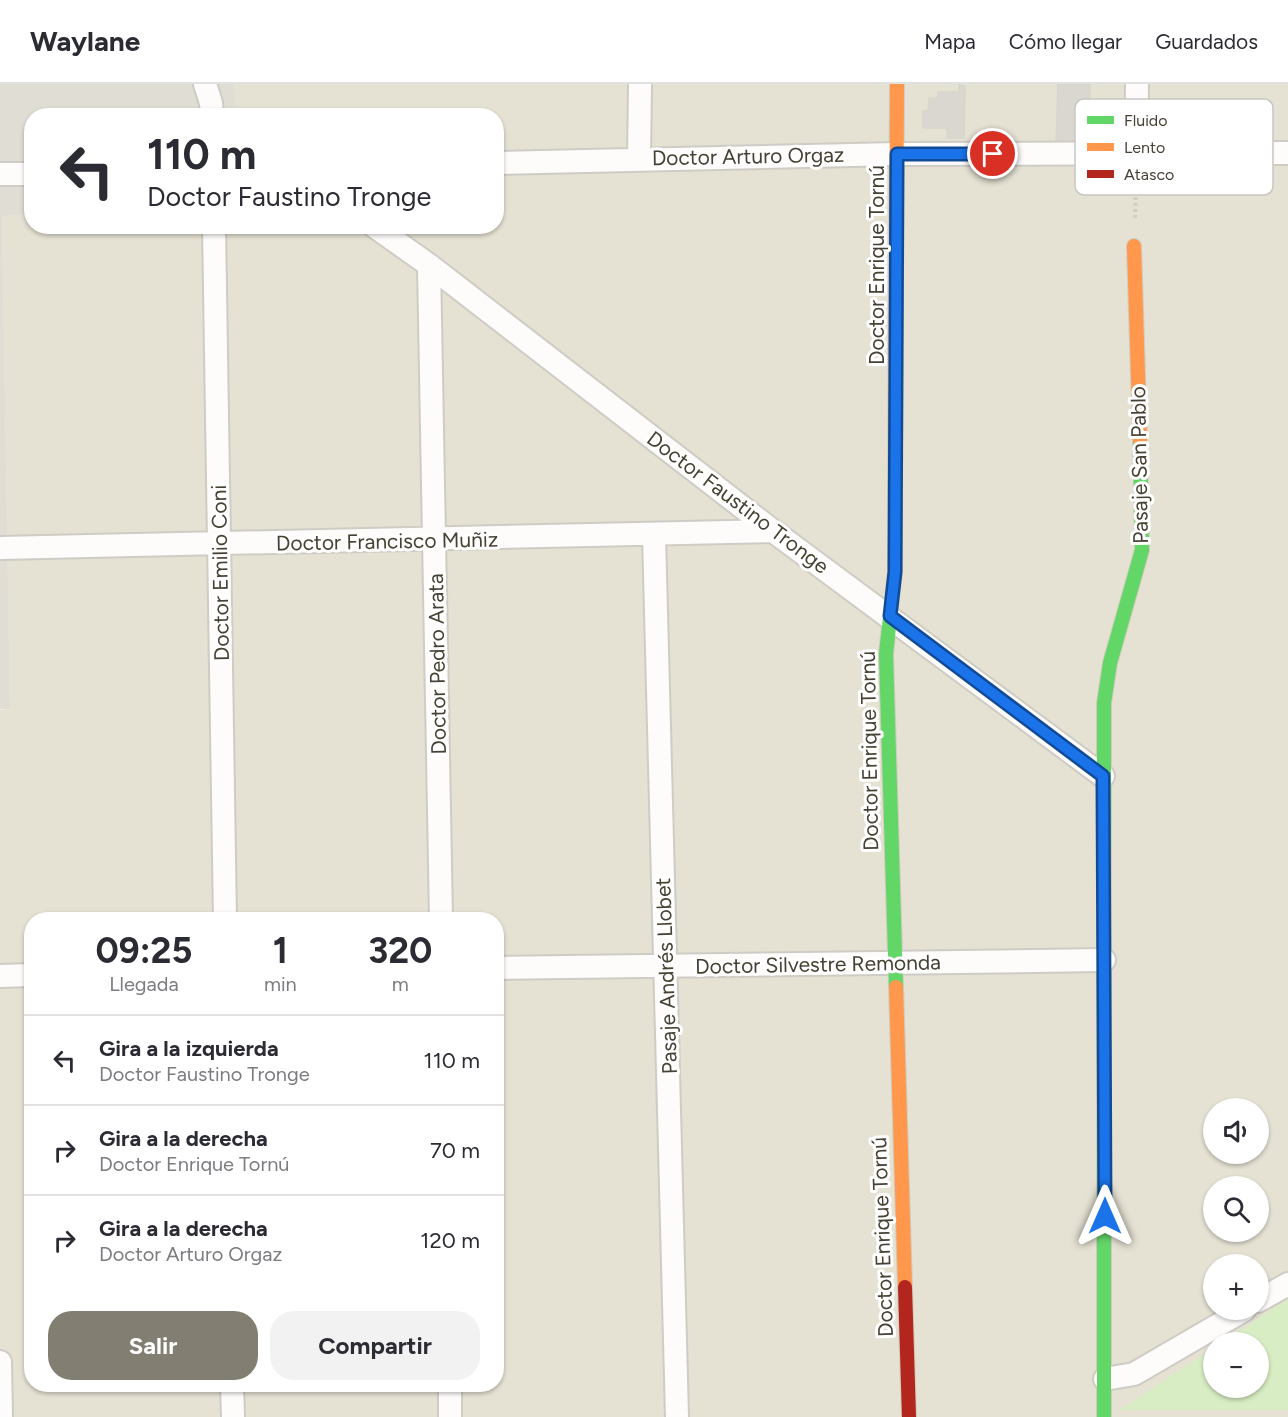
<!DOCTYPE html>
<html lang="es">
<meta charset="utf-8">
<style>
body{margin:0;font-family:Figtree,sans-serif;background:#f2f2f3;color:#2b2b33;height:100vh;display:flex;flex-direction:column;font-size:22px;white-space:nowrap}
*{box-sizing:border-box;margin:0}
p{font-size:20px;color:#7c7c81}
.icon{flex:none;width:33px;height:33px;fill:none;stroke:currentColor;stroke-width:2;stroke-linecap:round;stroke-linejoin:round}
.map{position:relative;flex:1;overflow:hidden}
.side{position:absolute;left:24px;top:828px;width:480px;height:480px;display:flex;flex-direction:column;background:#fff;border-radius:24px;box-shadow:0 2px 4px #0004}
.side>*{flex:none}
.top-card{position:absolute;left:24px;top:24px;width:480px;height:126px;border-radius:24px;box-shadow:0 2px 4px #0004;background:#fff;color:#2b2b33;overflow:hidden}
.tools{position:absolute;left:1203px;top:1014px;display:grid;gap:12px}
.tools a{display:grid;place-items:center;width:66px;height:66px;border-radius:50%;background:#fff;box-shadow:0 2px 4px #0004;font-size:30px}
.pin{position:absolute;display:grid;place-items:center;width:51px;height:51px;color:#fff;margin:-26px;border:3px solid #fff;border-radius:50%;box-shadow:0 2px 6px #0007}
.me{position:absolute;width:66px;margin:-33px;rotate:0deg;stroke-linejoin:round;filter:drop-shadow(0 0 4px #0008)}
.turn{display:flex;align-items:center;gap:21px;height:126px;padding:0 24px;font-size:27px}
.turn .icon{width:78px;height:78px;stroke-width:2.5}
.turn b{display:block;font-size:42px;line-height:51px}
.eta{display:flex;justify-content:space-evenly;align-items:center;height:102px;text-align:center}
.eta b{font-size:36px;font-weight:700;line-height:42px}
.primary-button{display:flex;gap:12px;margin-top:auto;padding:12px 24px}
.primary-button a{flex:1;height:69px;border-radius:24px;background:#827e72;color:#fff;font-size:24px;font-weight:700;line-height:69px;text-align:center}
.primary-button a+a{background:#f2f2f3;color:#2b2b33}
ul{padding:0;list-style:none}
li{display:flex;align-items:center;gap:18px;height:90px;padding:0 24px;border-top:2px solid #e1e1e2}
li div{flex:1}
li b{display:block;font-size:22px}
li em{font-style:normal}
header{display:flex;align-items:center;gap:36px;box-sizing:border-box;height:84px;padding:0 30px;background:#fff;border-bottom:2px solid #e1e1e2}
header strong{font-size:28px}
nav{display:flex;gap:33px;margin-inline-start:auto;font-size:21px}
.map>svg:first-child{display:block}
.residential{fill:#e5e1d3;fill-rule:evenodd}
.industrial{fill:#e0ddd4}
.green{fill:#d8edc3}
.building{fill:#d9d7cf;stroke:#d8d5cc;stroke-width:1.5}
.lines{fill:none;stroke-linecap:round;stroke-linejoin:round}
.street-casing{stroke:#ceccc4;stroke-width:26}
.fast-casing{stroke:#d0ccbc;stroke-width:16}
.slow-casing{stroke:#d0ccbc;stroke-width:16}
.jam-casing{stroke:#d0ccbc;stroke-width:16}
.path{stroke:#d1cec8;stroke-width:4;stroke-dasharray:3 3;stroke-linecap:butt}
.street{stroke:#fdfcfb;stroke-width:22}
.fast{stroke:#63d668;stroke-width:14}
.slow{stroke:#ff974d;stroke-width:14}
.jam{stroke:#b3261e;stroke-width:14}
.route-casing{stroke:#114b97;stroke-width:15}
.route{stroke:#1a73e8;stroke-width:10}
.labels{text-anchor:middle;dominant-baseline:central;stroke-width:6;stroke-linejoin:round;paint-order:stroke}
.street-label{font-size:21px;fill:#464133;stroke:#fff}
.key{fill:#fff;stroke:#c8c6c2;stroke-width:1.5}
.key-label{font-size:16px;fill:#464133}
</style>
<header>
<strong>Waylane</strong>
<nav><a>Mapa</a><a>Cómo llegar</a><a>Guardados</a></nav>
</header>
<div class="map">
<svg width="1288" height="1333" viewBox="0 0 1288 1333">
<rect width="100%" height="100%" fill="#f0eee6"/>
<!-- residential -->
<path class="residential" d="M234,0H1288V1333H0V626L10,625L2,131L31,130L32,142H496V32L237,31ZM32,836H496V1300H32ZM1214,1024H1258V1070H1214ZM1214,1102H1258V1148H1214ZM1214,1180H1258V1226H1214ZM1214,1258H1258V1304H1214Z"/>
<!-- industrial -->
<path class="industrial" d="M0,0H234L237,31L32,32L31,130L2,132L10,625H0Z"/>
<!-- green -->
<path class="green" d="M1288,1215V1326H1120L1213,1264L1214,1304H1258V1258H1222Z"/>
<!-- building -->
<path class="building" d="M1058,0H1090L1089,61L1056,60Z
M959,1L965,2L964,54H947V44H923V27H928L929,14H938V8H959Z"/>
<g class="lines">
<defs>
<path id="street" d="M205,0L211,19L212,32
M1136,70L1137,0
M639,75L640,0
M496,79L897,70L1288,69
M0,90H32
M214,142L225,836
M374,142L429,181L773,447L1103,692
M429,181L441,836
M654,451L677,1333
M0,464L773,447
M496,884L1104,876
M0,892L32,891
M1258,1217L1288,1200
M0,1278L1,1333
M1105,1295L1134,1290L1244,1226
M232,1300L233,1333
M450,1300V1333"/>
<path id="fast" d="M895,384V488L886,570L896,903
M1104,765V619L1110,579L1142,466L1140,356
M1104,995V1333"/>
<path id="slow" d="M1134,162L1140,356
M895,384L897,0
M1104,765V995
M896,903L905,1203"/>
<path id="jam" d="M905,1203L909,1333"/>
</defs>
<!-- street casing -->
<use href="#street" class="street-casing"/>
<!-- fast casing -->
<use href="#fast" class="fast-casing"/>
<!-- slow casing -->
<use href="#slow" class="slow-casing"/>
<!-- jam casing -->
<use href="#jam" class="jam-casing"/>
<!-- path -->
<path class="path" d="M1135,134L1136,94"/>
<!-- street -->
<use href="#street" class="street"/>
<!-- fast -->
<use href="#fast" class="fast"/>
<!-- slow -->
<use href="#slow" class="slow"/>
<!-- jam -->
<use href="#jam" class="jam"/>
</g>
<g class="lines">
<defs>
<path id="route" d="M993,70H897L895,488L890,532L1103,692L1105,1132"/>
</defs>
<!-- route casing -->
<use href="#route" class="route-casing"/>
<!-- route -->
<use href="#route" class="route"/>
</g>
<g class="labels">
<!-- street labels -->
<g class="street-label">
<text transform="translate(748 72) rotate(-1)">Doctor Arturo Orgaz</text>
<text transform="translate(876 181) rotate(-90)">Doctor Enrique Tornú</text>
<text transform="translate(1139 381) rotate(-91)">Pasaje San Pablo</text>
<text transform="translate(738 418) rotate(37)">Doctor Faustino Tronge</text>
<text transform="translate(387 457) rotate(-1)">Doctor Francisco Muñiz</text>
<text transform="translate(220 489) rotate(-91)">Doctor Emilio Coni</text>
<text transform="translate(437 580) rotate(-91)">Doctor Pedro Arata</text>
<text transform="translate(869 667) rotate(-91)">Doctor Enrique Tornú</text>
<text transform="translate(818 880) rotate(-1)">Doctor Silvestre Remonda</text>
<text transform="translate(666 892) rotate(-92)">Pasaje Andrés Llobet</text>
<text transform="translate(882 1153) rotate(-92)">Doctor Enrique Tornú</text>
</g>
</g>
<!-- legend -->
<rect x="1075" y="15" width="198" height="96" rx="9" class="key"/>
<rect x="1087" y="32" width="27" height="8" fill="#63d668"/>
<rect x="1087" y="59" width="27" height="8" fill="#ff974d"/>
<rect x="1087" y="86" width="27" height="8" fill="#b3261e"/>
<g class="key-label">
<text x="1124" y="42">Fluido</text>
<text x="1124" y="69">Lento</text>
<text x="1124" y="96">Atasco</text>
</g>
</svg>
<div class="tools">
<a><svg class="icon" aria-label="sound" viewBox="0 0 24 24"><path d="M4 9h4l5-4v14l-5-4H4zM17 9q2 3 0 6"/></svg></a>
<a><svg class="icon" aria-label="search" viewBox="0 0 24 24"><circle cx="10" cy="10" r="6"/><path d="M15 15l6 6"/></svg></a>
<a>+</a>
<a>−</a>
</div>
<div class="pin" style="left:993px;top:70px;background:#d93025"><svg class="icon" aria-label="arrive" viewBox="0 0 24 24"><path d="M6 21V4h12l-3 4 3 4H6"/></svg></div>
<svg class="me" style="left:1105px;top:1132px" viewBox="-20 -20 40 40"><path d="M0-17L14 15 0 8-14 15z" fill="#1a73e8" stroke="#fff" stroke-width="4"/></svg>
<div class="top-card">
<div class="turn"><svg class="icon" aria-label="left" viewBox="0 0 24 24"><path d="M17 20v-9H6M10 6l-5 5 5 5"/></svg><div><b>110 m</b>Doctor Faustino Tronge</div></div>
</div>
<section class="side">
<div class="eta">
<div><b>09:25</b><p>Llegada</p></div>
<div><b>1</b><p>min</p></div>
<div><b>320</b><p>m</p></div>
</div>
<ul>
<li><svg class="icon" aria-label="left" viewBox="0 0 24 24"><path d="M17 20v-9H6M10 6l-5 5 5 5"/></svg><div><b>Gira a la izquierda</b><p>Doctor Faustino Tronge</p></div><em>110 m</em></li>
<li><svg class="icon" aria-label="right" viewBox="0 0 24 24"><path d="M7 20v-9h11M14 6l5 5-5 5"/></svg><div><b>Gira a la derecha</b><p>Doctor Enrique Tornú</p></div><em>70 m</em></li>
<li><svg class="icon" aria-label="right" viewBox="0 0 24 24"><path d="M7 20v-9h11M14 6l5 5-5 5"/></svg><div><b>Gira a la derecha</b><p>Doctor Arturo Orgaz</p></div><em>120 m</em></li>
</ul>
<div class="primary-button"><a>Salir</a><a>Compartir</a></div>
</section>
</div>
